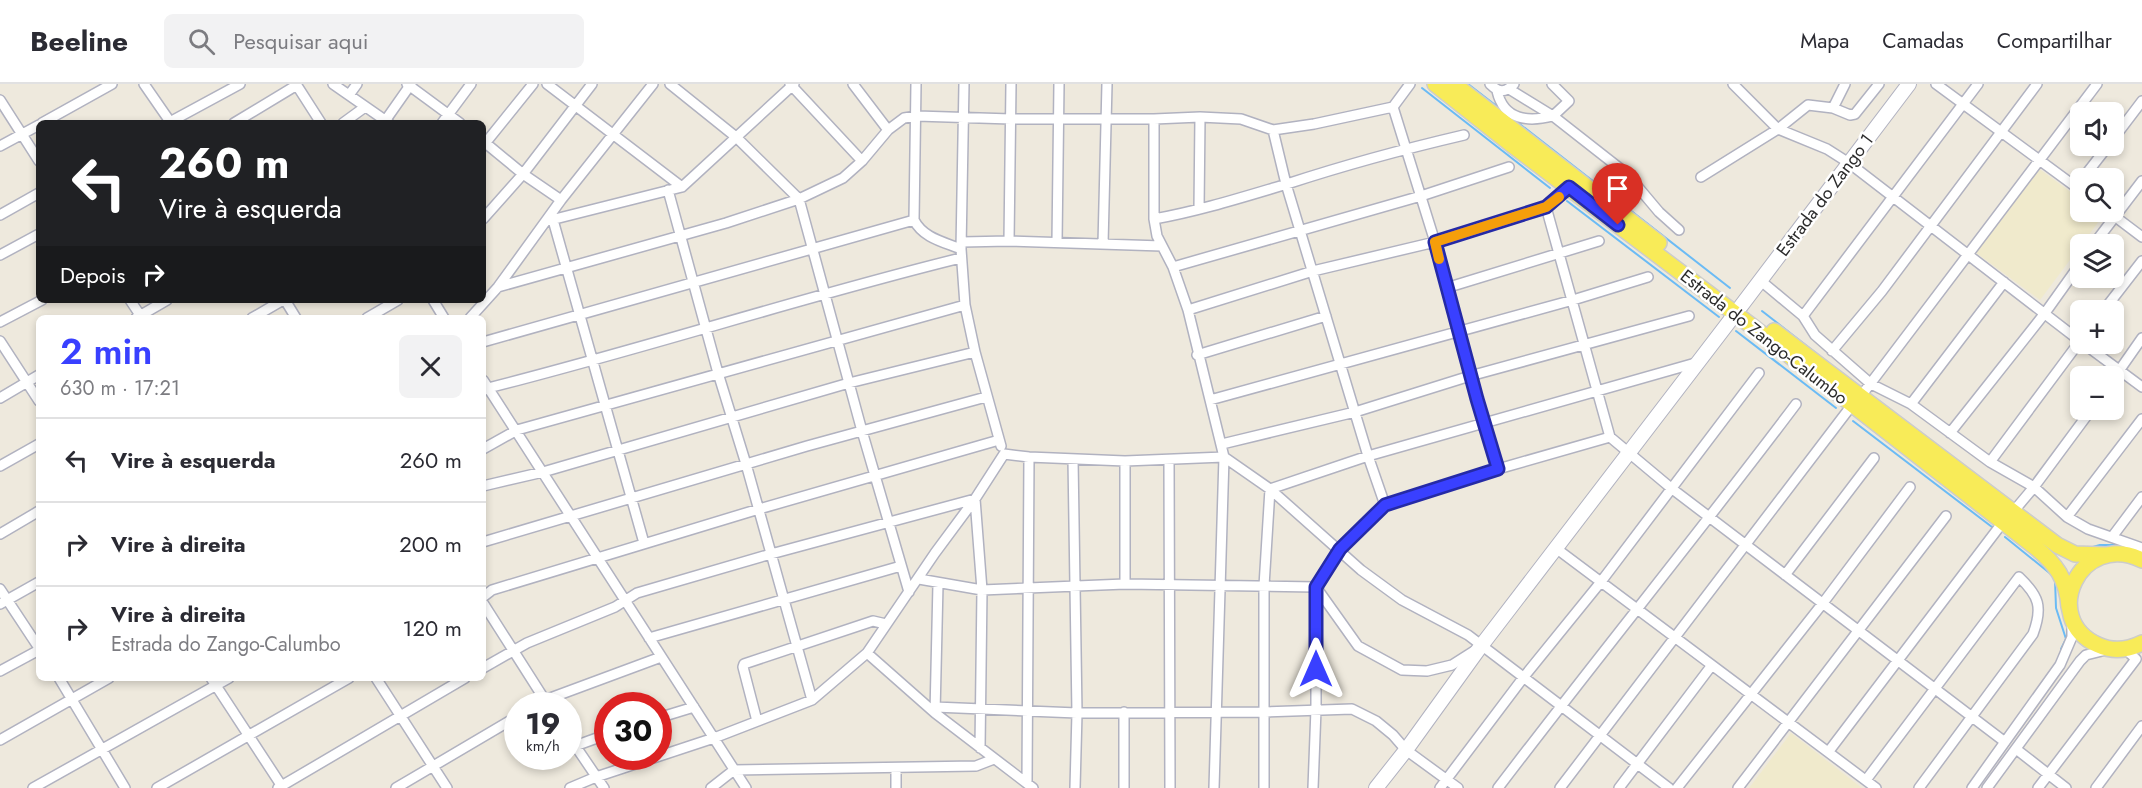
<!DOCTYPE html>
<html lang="pt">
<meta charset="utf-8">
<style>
body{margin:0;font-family:Jost,sans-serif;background:#f2f2f3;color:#2b2b33;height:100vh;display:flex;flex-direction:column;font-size:22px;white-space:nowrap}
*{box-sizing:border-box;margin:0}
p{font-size:20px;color:#7c7c81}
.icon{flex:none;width:33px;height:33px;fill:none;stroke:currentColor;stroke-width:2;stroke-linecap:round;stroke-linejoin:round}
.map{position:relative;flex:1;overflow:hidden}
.details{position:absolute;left:36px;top:231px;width:450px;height:366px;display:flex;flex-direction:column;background:#fff;border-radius:9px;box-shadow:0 3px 9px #0003}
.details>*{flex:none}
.banner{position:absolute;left:36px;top:36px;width:450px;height:183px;border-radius:9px;box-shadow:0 3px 9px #0003;background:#202124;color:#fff;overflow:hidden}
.buttons{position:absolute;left:2070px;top:18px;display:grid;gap:12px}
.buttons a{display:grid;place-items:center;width:54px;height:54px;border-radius:9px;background:#fff;box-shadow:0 3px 9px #0003;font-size:30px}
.speed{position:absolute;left:504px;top:608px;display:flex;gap:12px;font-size:30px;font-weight:700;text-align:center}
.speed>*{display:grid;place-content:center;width:78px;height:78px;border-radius:50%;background:#fff;box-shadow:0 3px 9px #0003;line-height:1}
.speed small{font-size:15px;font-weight:400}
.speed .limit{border:9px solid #d22;background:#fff;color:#111}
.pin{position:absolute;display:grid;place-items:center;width:51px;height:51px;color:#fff;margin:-62px -26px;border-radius:50% 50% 50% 0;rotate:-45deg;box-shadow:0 0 6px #0007}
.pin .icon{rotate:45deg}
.me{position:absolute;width:66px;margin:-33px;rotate:0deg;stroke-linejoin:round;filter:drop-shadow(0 0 4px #0008)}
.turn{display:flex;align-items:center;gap:21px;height:126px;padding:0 24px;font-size:27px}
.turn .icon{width:78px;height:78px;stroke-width:2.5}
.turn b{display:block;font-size:42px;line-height:51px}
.then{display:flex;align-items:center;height:57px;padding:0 24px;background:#0003;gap:12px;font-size:22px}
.round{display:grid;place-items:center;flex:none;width:63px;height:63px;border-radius:9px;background:#f2f2f3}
.summary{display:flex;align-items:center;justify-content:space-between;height:102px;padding:0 24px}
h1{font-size:36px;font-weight:600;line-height:45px;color:#3940ff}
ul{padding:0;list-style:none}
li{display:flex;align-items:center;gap:18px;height:84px;padding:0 24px;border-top:2px solid #e1e1e2}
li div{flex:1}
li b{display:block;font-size:22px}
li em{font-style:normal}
header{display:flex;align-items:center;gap:36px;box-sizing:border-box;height:84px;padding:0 30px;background:#fff;border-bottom:2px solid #e1e1e2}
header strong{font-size:28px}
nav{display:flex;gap:33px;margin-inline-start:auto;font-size:21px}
.search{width:420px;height:54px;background:#f2f2f3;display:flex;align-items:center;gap:15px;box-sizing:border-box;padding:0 21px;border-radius:9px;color:#7c7c81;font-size:22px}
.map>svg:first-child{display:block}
.education{fill:#f0eacc}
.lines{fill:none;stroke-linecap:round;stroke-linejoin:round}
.stream{stroke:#6bbbf5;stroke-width:2}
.street-casing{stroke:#b1b2c0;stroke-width:12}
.secondary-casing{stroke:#b1b2c0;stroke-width:16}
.primary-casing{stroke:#ccc;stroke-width:18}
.street{stroke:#fff;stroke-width:9}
.secondary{stroke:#fff;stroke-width:14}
.primary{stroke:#f8eb58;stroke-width:15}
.route-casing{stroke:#252aa6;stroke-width:15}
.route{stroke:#3940ff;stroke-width:10}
.slow{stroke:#f59e0b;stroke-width:10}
.labels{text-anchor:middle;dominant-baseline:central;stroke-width:5;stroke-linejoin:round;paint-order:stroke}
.street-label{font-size:18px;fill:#2c2c2c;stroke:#fff}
</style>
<header>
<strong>Beeline</strong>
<div class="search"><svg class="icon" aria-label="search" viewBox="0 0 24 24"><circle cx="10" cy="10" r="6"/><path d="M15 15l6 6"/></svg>Pesquisar aqui</div>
<nav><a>Mapa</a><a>Camadas</a><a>Compartilhar</a></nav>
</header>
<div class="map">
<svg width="2142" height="704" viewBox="0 0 2142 704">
<rect width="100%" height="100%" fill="#eee9dd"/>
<!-- education -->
<path class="education" d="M2038,84L2080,115V128H2098L2103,132L2040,216L1975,168Z
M1791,649L1862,704H1749Z"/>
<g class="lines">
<!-- stream -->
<path class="stream" d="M1468,0L1503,27
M1422,4L1550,104
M1512,34L1730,204
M1567,117L1719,233
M1762,227L1822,274
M1736,247L1836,324
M1853,337L1992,443
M2005,453L2052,491
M2089,464L2100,461H2122
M2055,496L2056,524L2066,555L2061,565"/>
<defs>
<path id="street" d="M144,0L171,39
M296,0L321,39
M333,0L389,39
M407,0L460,39
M547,0L682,103
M670,0L736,53L799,115L862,347L909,508
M790,0L862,77
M853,0L888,46
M916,0L914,136C923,154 944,158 961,165
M964,0L961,165L965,221L975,268L1001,362
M1490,0C1499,9 1505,9 1514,0
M1552,0L1569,17L1553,32L1627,90L1659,128L1679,146
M1733,0L1778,45L1827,65L1849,79L2080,257
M1936,0L2080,106
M1509,5L1553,32
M1497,7C1504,37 1529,38 1553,32
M349,11L357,0
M0,16L39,77
M1393,23L1435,158L1483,338L1498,385
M1833,24L1845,0
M1154,35V135L1157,152L1173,183L1188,226L1224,373L1214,704
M385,37L411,0
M42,39L112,0
M168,39L240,0
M234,39L297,1
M343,39L365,23
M442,39L471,0
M1273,46L1286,100L1368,372L1385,421
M2114,54L2142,17
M483,57L523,90L561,116
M0,62L39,41
M483,62L533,0
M1701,93L1778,45L1808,21L1833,24L1850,31L1855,30L1879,0
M2083,94L2108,62
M668,106L718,289L746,380L812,616
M1546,123L1610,353
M1199,125L1200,33
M2109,128L2142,153
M0,131L39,109
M483,135L523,90L592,0
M1154,135C1199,127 1243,113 1287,100C1345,81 1404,65 1464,51
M553,136L644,459
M547,137L682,103L794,0
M1009,157L1011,0
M962,158L1009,157L1162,162
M1057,158L1059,0
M1103,160L1107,0
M2094,160L2142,97
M0,171L39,150
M1173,183L1421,112L1509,83
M1761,197L1803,232L1815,251L1871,300L1911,320L1990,378L2034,403L2067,433L2088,445L2142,464
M498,203L726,139L799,115L843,94L862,77L888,46L904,34L917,32L1011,35H1154L1200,33L1241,35L1273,46L1314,40L1393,23L1410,0
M1446,204L1599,157
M130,216L142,234
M285,216L296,234
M433,216L444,234
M1188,226L1313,187L1435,158L1546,123L1569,103
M2104,226L2142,177
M1803,232L1978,0
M136,234L167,216
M252,234L283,216
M367,234L398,216
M470,234L498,203L561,116L653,0
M0,238L42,216
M0,257L39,317
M483,258L914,136
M2084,260L2142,303
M1832,267L1882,207L2037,0
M1197,271L1326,232
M2114,294L2142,254
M483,296L746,704
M483,307L488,304C647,264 802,213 961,174
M1861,312L2097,0
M0,314L39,291
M1210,316L1573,216L1648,193
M1911,320L2004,198
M1950,349L2045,229L2080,180
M1222,360L1355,328L1470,292L1689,232
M483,365L517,346L965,221
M1004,370L1029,373L1125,377L1224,373L1270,405L1361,486L1402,516L1468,551L1669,704
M1073,375L1077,629L1075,704
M1169,376L1170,704
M1125,377V500
M1990,378L2080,257
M0,382L39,360
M483,402L543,388L849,299L975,268
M2013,428L2034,403L2091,326
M2067,433L2142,335
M0,450L39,427
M2112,453L2142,413
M483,458L807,362L986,313
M1557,465L1876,704
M1785,491L1874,374
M919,495L982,506L1125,500L1316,503L1358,562L1402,586L1427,587L1452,581L1474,567
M0,505L39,564
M483,513L492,506L759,425L999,356
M483,519L548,621
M0,520L39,498
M649,554L901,482
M867,569L935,629L1033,704
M483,584L527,559L615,523L637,509L771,470L975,415L982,506L980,664
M0,587L39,566
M59,594L125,704
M211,594L283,704
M376,594L447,704
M536,621L545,616L661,573
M935,623L1077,629L1265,628L1352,625L1376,637L1393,651L1406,666L1458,704
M1124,628V704
M935,629L938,500
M658,634L694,623
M757,637L743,583L744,580L873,537L886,540
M568,651L604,704
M0,656L109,594
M575,662L608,650
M2016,665L2066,704
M1829,667L2003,438
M896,684V704
M1866,696L2019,493C2039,512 2043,523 2033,550L1919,704
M1027,699L1029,373
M33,704L229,594
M157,704L349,594
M278,704L465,594
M396,704L518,632
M570,704L596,693L714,654L812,616L867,569L935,469L975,415L1004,370
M711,704L734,686L976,682L994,675
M1264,704V502L1270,405L1368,372L1699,278
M1313,704L1316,625V503L1340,465L1385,421L1498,385L1610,353L1671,404L2005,658
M1440,704L1523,594L1600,499L1759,289
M1498,704C1596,575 1699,449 1796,320
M1560,704L1852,321
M1619,704L1712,581
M1677,704L1823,519L1910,403
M1738,704L1946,432
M1972,704L2060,581L2072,553V538
M1987,704L2080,577L2086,571L2106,566
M2038,704L2136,575L2125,565
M2096,704L2142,642"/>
<path id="secondary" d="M1741,222L1909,0
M1376,704L1406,666L1481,562L1735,230"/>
<path id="primary" d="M1435,0L1512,61L1753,243L2035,463C2056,480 2067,495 2069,523
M1454,0L1659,159
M1774,247L2057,461L2075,470L2105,471
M2142,476C2080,446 2039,535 2098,561C2113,568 2128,566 2142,559"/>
</defs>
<!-- street casing -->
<use href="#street" class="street-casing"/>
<!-- secondary casing -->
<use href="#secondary" class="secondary-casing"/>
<!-- primary casing -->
<use href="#primary" class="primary-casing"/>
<!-- street -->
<use href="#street" class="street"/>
<!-- secondary -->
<use href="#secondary" class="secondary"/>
<!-- primary -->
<use href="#primary" class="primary"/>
</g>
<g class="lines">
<defs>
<path id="route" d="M1316,585V503L1340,465L1385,421L1498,385L1477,315L1435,158L1546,123L1569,103L1618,141"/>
</defs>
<!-- route casing -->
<use href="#route" class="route-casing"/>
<!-- route -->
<use href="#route" class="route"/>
<!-- slow -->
<path class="slow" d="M1439,175L1435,158L1546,123L1559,113"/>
</g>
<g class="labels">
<!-- street labels -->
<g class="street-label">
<text transform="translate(1825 111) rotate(-53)">Estrada do Zango 1</text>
<text transform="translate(1764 253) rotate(38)">Estrada do Zango-Calumbo</text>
</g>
</g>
</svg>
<div class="buttons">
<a><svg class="icon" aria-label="sound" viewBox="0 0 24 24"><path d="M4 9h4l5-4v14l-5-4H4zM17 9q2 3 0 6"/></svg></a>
<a><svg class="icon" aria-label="search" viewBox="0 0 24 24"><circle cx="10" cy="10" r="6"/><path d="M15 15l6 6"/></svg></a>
<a><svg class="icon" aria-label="layers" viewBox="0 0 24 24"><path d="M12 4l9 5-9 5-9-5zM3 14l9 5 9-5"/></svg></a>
<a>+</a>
<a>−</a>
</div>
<div class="speed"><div>19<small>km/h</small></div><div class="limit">30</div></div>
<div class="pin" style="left:1618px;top:141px;background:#d93025"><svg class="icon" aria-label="arrive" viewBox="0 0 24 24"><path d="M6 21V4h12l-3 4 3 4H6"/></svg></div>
<svg class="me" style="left:1316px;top:585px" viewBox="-20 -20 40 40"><path d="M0-17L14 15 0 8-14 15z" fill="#3940ff" stroke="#fff" stroke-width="4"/></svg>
<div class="banner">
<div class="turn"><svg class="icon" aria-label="left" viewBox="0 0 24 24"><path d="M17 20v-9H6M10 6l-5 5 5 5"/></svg><div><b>260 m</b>Vire à esquerda</div></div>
<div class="then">Depois<svg class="icon" aria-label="right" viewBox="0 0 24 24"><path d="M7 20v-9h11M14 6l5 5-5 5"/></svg></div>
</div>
<section class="details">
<div class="summary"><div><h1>2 min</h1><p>630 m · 17:21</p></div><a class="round"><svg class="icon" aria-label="close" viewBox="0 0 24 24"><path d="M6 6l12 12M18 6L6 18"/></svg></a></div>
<ul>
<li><svg class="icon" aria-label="left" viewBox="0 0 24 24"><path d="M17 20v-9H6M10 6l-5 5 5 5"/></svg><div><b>Vire à esquerda</b></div><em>260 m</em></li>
<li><svg class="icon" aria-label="right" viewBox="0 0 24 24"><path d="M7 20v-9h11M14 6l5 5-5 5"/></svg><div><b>Vire à direita</b></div><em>200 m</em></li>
<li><svg class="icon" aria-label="right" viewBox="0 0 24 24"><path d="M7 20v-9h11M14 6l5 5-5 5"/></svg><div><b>Vire à direita</b><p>Estrada do Zango-Calumbo</p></div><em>120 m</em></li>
</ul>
</section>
</div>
